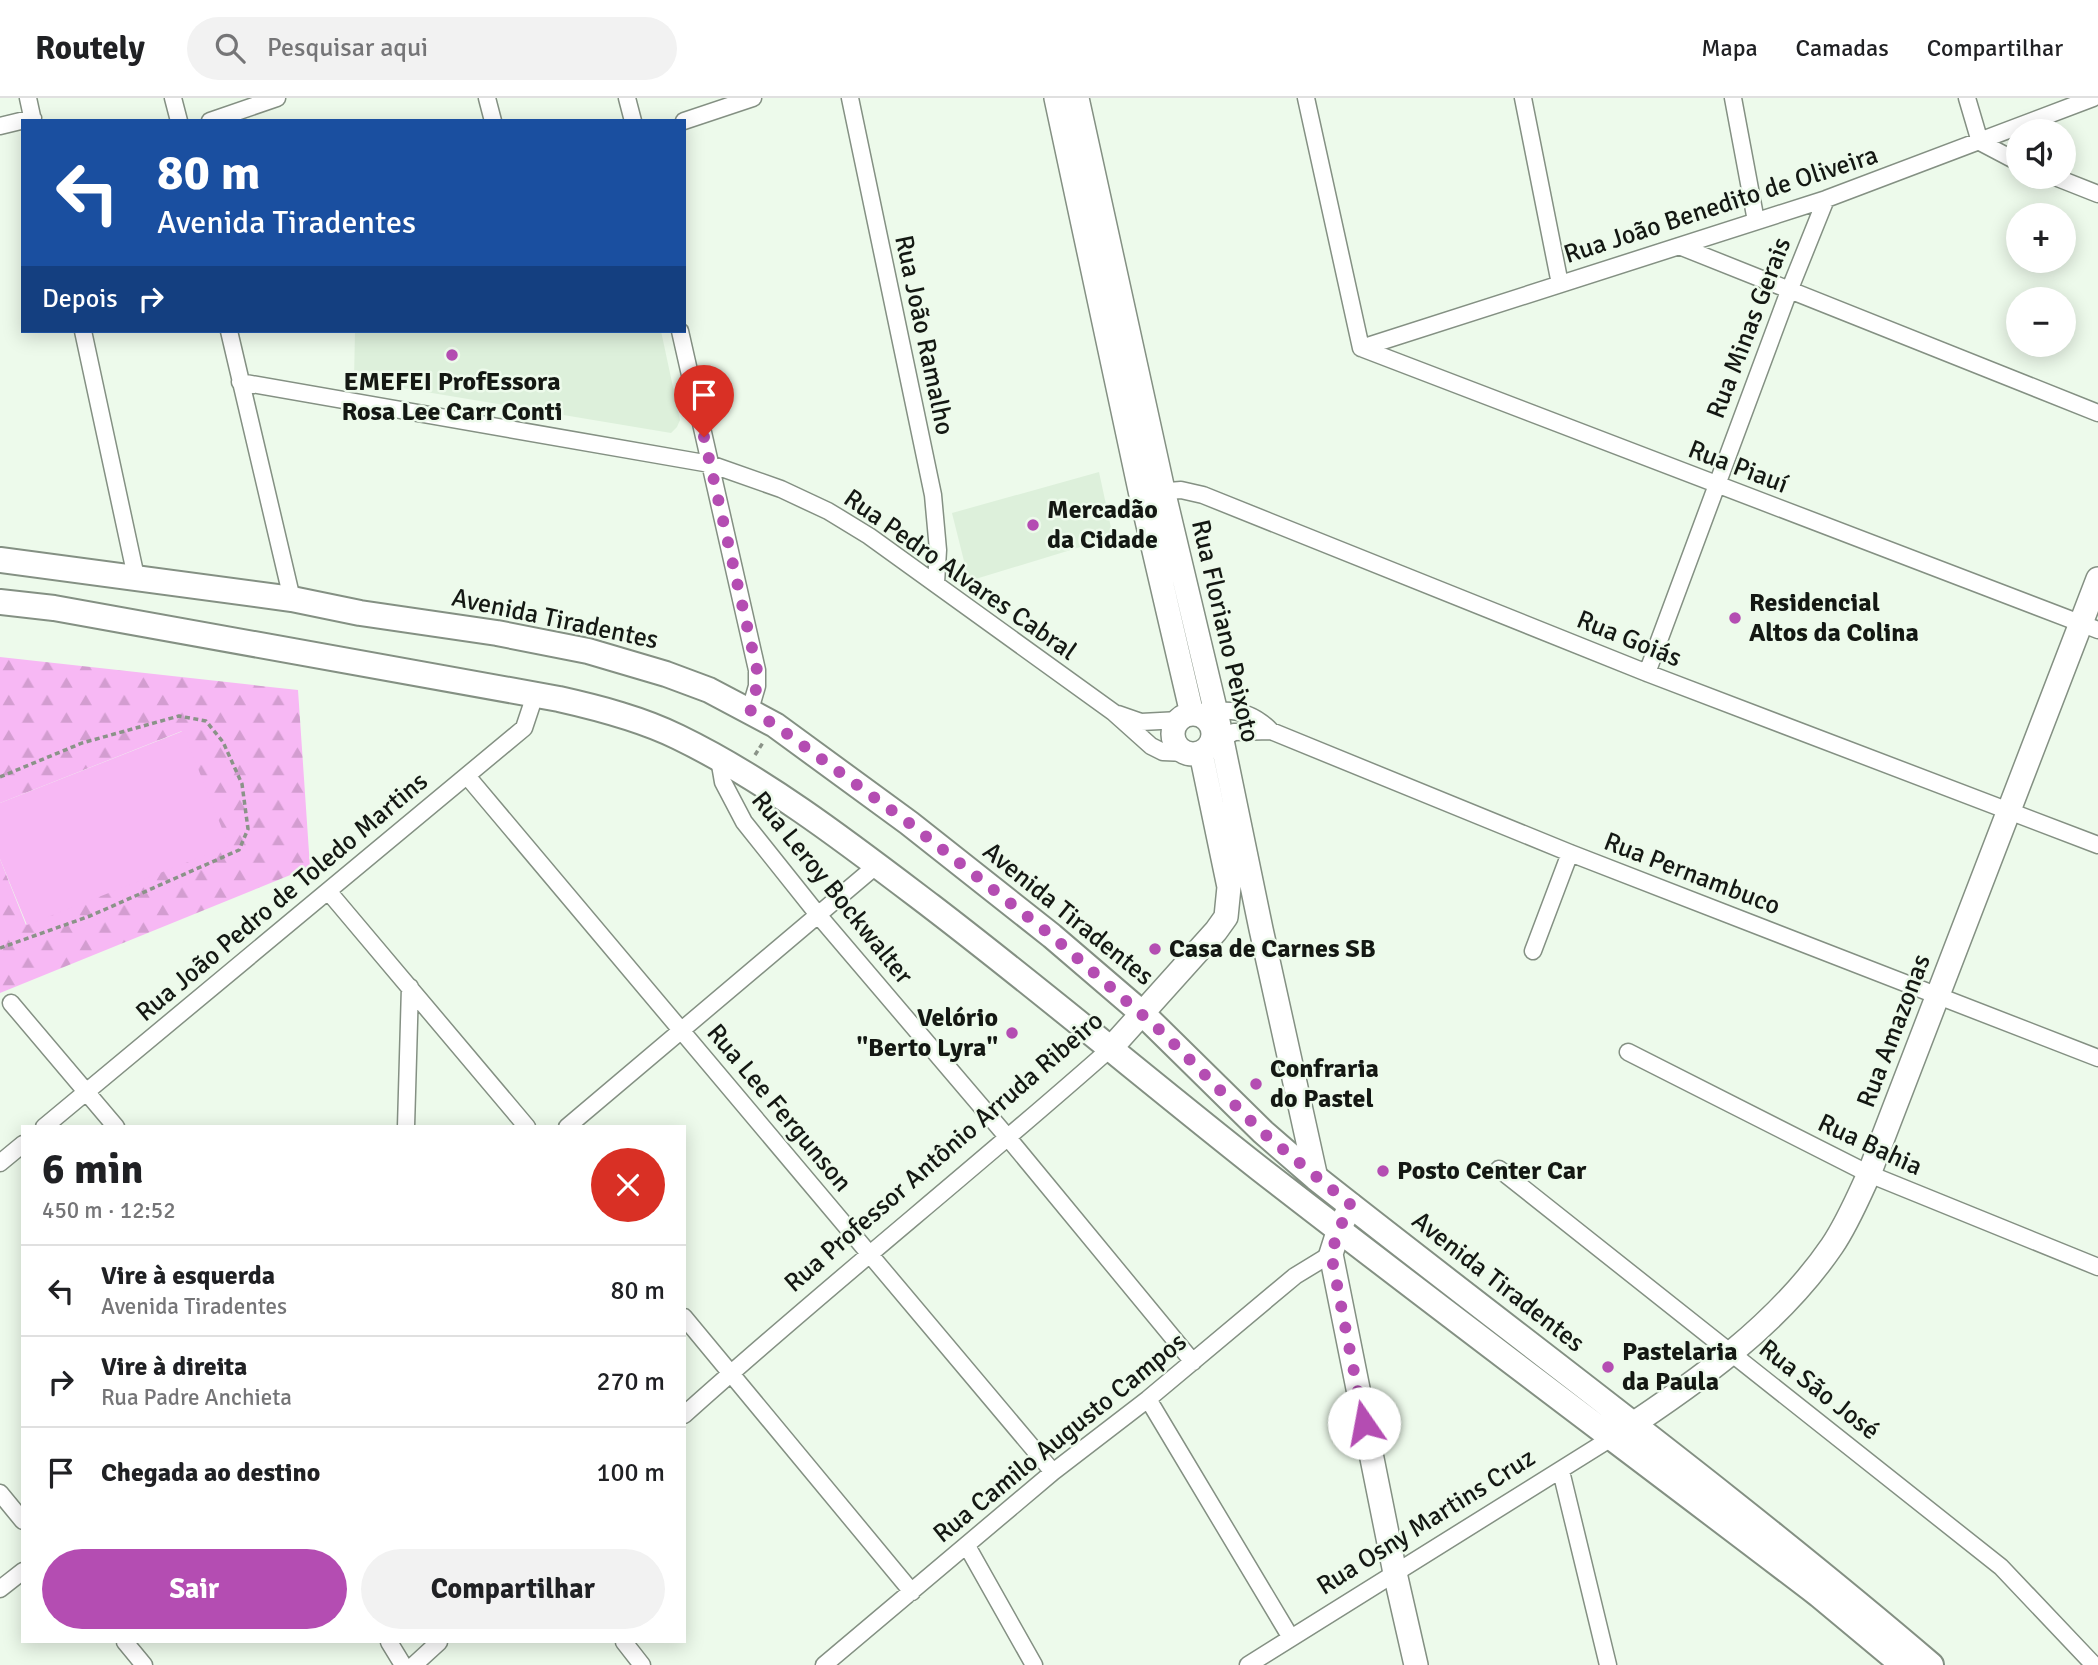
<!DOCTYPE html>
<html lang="pt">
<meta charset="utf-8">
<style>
body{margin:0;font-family:Signika,sans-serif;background:#f2f2f2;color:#202124;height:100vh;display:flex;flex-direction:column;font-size:26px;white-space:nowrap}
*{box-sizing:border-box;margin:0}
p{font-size:23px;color:#757577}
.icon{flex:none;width:38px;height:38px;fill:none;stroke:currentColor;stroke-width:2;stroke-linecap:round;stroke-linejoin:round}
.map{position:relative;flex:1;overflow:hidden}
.details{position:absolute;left:21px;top:1027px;width:665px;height:518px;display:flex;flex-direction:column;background:#fff;border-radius:0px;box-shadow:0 4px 18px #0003}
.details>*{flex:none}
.top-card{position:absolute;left:21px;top:21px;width:665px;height:214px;border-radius:0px;box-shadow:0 4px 18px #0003;background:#1a4fa0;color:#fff;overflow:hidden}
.buttons{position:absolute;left:2006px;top:21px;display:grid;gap:14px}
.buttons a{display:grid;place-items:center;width:70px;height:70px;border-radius:50%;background:#fff;box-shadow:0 4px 18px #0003;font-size:35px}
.pin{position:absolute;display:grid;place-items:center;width:60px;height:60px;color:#fff;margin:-72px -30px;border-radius:50% 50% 50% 0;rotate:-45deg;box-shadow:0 0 7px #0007}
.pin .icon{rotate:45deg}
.me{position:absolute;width:77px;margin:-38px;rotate:348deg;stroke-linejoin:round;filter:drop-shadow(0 0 5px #0008)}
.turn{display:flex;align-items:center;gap:24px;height:147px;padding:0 21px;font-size:32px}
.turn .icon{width:91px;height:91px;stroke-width:2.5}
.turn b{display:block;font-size:49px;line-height:60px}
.then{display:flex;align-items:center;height:66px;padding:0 21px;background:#0003;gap:14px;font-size:26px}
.round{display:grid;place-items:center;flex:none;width:74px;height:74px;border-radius:37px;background:#f2f2f2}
.headline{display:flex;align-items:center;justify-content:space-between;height:119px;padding:0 21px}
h1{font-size:42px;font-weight:700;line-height:52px}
.button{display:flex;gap:14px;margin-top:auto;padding:14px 21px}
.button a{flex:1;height:80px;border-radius:42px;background:#b44db2;color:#fff;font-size:28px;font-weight:700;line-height:80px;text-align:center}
.button a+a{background:#f2f2f2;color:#202124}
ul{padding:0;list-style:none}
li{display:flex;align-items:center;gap:21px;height:91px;padding:0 21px;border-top:2px solid #e0e0e0}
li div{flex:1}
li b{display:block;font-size:26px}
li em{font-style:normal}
header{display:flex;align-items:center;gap:42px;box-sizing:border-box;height:98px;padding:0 35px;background:#fff;border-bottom:2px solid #e0e0e0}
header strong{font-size:33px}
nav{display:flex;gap:38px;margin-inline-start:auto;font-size:24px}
.search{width:490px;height:63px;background:#f2f2f2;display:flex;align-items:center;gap:18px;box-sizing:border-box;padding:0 24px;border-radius:38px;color:#757577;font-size:26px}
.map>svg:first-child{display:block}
.built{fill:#ddf0db}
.forest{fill:url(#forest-firs)}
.pitch{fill:#f7b8f4}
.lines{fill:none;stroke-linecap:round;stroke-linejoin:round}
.street-casing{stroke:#849083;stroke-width:19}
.secondary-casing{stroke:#849083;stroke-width:26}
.primary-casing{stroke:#849083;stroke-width:28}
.path{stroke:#8a9388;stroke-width:3.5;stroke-dasharray:5 3.5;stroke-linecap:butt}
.street{stroke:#fff;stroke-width:16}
.secondary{stroke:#fff;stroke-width:23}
.primary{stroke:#fff;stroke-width:24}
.route{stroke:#b44db2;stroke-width:12;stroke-dasharray:0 21.6}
.poi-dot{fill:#b44db2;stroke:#edfaeb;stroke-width:2.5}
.labels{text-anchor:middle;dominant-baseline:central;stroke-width:5;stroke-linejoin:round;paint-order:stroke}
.street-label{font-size:26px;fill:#141813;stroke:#edfaeb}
.poi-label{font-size:26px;font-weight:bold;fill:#141813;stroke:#edfaeb;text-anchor:start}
</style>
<header>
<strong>Routely</strong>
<div class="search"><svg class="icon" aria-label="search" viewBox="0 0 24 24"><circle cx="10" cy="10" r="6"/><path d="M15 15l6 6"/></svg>Pesquisar aqui</div>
<nav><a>Mapa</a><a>Camadas</a><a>Compartilhar</a></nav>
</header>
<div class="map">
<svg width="2098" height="1567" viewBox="0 0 2098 1567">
<defs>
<pattern id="forest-firs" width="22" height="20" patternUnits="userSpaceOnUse" patternTransform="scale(1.75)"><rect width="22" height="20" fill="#f7b8f4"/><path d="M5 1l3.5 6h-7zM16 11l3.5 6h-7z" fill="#d39dd0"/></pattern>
</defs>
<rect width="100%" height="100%" fill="#edfaeb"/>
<!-- built -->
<path class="built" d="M355,233H661L680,322L677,329L671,335L354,282Z
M1099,374L1113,439L969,483L952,415Z"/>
<!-- forest -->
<path class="forest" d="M0,559L298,592L310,769L0,895V761L26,827L182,633L0,705Z"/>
<!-- pitch -->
<path class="pitch" d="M183,633L229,748L27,827L0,761V705Z"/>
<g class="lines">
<defs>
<path id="street" d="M28,0L33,23
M173,0L179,23
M487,0L493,23
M627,0L633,23
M850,0L933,397L938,452L936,485
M1306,0L1361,250
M1523,0L1560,186
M1733,0L1756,123
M1967,0L1980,44L2018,64
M210,23L277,0
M684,23L753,0
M0,28L33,20
M2055,79L2098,96
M1679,148L2098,315
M83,233L136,479
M229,233L292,501
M680,233L757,572V588L750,612
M1361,250L2098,532
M1361,250L1826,101L2093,0
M240,284L710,366L781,391L828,413L869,438L1113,614L1151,648L1163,654L1186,655
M1156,394L1181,392L1203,397L1647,575L2098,747
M1647,575L1789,193L1826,101
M1207,615C1232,609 1253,614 1271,633L1570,755L2098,960
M1118,616L1141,624L1180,622
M1214,646L1234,634L1271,633
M719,661L723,684L744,724L819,818L1009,1041L1193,1264
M467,678L1053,1374
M328,793L527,1029
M1533,853L1570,755
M11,905L116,1029
M1628,954L1869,1076L2098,1169
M44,1029L524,630L535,597
M406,1029L410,889
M567,1029L877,767
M0,1065L23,1046
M1499,1071L2001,1469L2094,1567
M684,1219L912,1494
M1148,1301L1291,1540
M684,1317C824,1191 971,1074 1111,950
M1561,1373L1608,1567
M0,1395L23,1423
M967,1448L1034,1567
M0,1491L23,1473
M125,1544L144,1567
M389,1544L403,1567
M624,1544L642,1567
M414,1567L439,1544
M824,1567L1053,1374L1148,1301L1295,1178L1331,1156
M1248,1567L1613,1339"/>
<path id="secondary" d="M1056,0L1141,397L1192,616
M1077,0L1163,392L1218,623L1261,831L1316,1080
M1173 636a20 20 0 1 1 40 0a20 20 0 1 1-40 0Z
M1111,950L1216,833L1226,819L1229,789L1201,655
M1351,1107L1339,1131L1331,1156L1395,1475L1416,1567
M1618,1336C1697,1284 1778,1227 1832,1148C1847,1126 1858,1100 1869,1076L2098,481"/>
<path id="primary" d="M0,462L292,501L360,515L497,535L588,553L666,576L709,592L775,627L909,725L1052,838L1143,916L1263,1034L1316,1080C1521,1242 1732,1397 1931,1567
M0,504L54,510L559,601C599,610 642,621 678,639C767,682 852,748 931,808C1042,893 1150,984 1260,1071C1445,1215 1633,1355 1819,1497L1903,1567"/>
</defs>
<!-- street casing -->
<use href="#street" class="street-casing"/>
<!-- secondary casing -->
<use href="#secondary" class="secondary-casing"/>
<!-- primary casing -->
<use href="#primary" class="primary-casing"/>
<!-- path -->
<path class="path" d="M755,657L764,643
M0,679L82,645L179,618L206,623L223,644L242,686L248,731L239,752L90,818L0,850"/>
<!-- street -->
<use href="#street" class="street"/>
<!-- secondary -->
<use href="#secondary" class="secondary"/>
<!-- primary -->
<use href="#primary" class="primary"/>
</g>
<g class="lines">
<!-- route -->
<path class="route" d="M704,339L757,572V588L750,612L775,627L909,725L1052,838L1163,935L1262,1034L1351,1107L1339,1131L1331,1156L1364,1325"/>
</g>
<!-- markers -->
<g class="poi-dot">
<circle cx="452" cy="257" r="7"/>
<circle cx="1033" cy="427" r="7"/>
<circle cx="1735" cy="520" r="7"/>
<circle cx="1155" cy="851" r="7"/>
<circle cx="1012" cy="935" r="7"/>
<circle cx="1256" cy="986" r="7"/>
<circle cx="1383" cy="1073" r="7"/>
<circle cx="1608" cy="1269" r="7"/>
</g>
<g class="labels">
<!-- street labels -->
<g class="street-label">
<text transform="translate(1721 107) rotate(-18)">Rua João Benedito de Oliveira</text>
<text transform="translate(1749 230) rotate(-69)">Rua Minas Gerais</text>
<text transform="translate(924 237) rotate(78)">Rua João Ramalho</text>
<text transform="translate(1738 369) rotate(21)">Rua Piauí</text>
<text transform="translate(960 477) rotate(35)">Rua Pedro Alvares Cabral</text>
<text transform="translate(555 521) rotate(12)">Avenida Tiradentes</text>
<text transform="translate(1225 533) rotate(77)">Rua Floriano Peixoto</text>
<text transform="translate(1629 541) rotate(22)">Rua Goiás</text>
<text transform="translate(1692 776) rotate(21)">Rua Pernambuco</text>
<text transform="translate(832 790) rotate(51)">Rua Leroy Bockwalter</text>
<text transform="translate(282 799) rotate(-40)">Rua João Pedro de Toledo Martins</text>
<text transform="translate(1068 816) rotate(39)">Avenida Tiradentes</text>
<text transform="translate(1894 933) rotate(-69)">Rua Amazonas</text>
<text transform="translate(779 1010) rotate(50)">Rua Lee Fergunson</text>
<text transform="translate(1870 1047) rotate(25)">Rua Bahia</text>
<text transform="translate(944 1054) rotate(-41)">Rua Professor Antônio Arruda Ribeiro</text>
<text transform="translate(1498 1184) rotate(38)">Avenida Tiradentes</text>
<text transform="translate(1819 1292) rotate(38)">Rua São José</text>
<text transform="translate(1060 1340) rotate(-39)">Rua Camilo Augusto Campos</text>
<text transform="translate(1426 1424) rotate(-32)">Rua Osny Martins Cruz</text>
</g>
<!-- poi labels -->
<g class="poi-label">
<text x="452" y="284" text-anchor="middle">EMEFEI ProfEssora<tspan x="452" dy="30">Rosa Lee Carr Conti</tspan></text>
<text x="1047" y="412">Mercadão<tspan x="1047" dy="30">da Cidade</tspan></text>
<text x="1749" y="505">Residencial<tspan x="1749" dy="30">Altos da Colina</tspan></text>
<text x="1169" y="851">Casa de Carnes SB</text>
<text x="998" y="920" text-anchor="end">Velório<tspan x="998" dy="30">"Berto Lyra"</tspan></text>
<text x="1270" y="971">Confraria<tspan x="1270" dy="30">do Pastel</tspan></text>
<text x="1397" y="1073">Posto Center Car</text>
<text x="1622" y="1254">Pastelaria<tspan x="1622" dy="30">da Paula</tspan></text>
</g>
</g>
</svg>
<div class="buttons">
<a><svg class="icon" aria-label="sound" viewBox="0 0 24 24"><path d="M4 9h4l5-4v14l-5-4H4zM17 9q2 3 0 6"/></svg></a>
<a>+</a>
<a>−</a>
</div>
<div class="pin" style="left:704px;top:339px;background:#d93025"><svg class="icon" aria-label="arrive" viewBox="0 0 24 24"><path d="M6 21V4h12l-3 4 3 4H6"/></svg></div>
<svg class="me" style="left:1364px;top:1325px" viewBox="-20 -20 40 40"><circle r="19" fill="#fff"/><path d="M0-13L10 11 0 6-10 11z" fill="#b44db2"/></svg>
<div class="top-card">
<div class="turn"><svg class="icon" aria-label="left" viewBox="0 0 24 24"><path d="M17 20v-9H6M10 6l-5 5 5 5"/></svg><div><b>80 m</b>Avenida Tiradentes</div></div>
<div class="then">Depois<svg class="icon" aria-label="right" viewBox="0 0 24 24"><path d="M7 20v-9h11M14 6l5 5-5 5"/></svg></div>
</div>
<section class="details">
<div class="headline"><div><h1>6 min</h1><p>450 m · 12:52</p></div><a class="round" style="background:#d93025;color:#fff"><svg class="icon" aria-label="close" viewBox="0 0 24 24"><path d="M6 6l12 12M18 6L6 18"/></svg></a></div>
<ul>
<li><svg class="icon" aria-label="left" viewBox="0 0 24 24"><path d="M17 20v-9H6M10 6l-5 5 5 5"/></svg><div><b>Vire à esquerda</b><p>Avenida Tiradentes</p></div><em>80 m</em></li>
<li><svg class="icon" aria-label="right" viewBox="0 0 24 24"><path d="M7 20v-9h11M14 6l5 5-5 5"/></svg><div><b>Vire à direita</b><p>Rua Padre Anchieta</p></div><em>270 m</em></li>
<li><svg class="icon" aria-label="arrive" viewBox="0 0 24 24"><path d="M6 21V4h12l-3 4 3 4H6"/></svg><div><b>Chegada ao destino</b></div><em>100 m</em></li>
</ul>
<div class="button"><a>Sair</a><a>Compartilhar</a></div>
</section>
</div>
